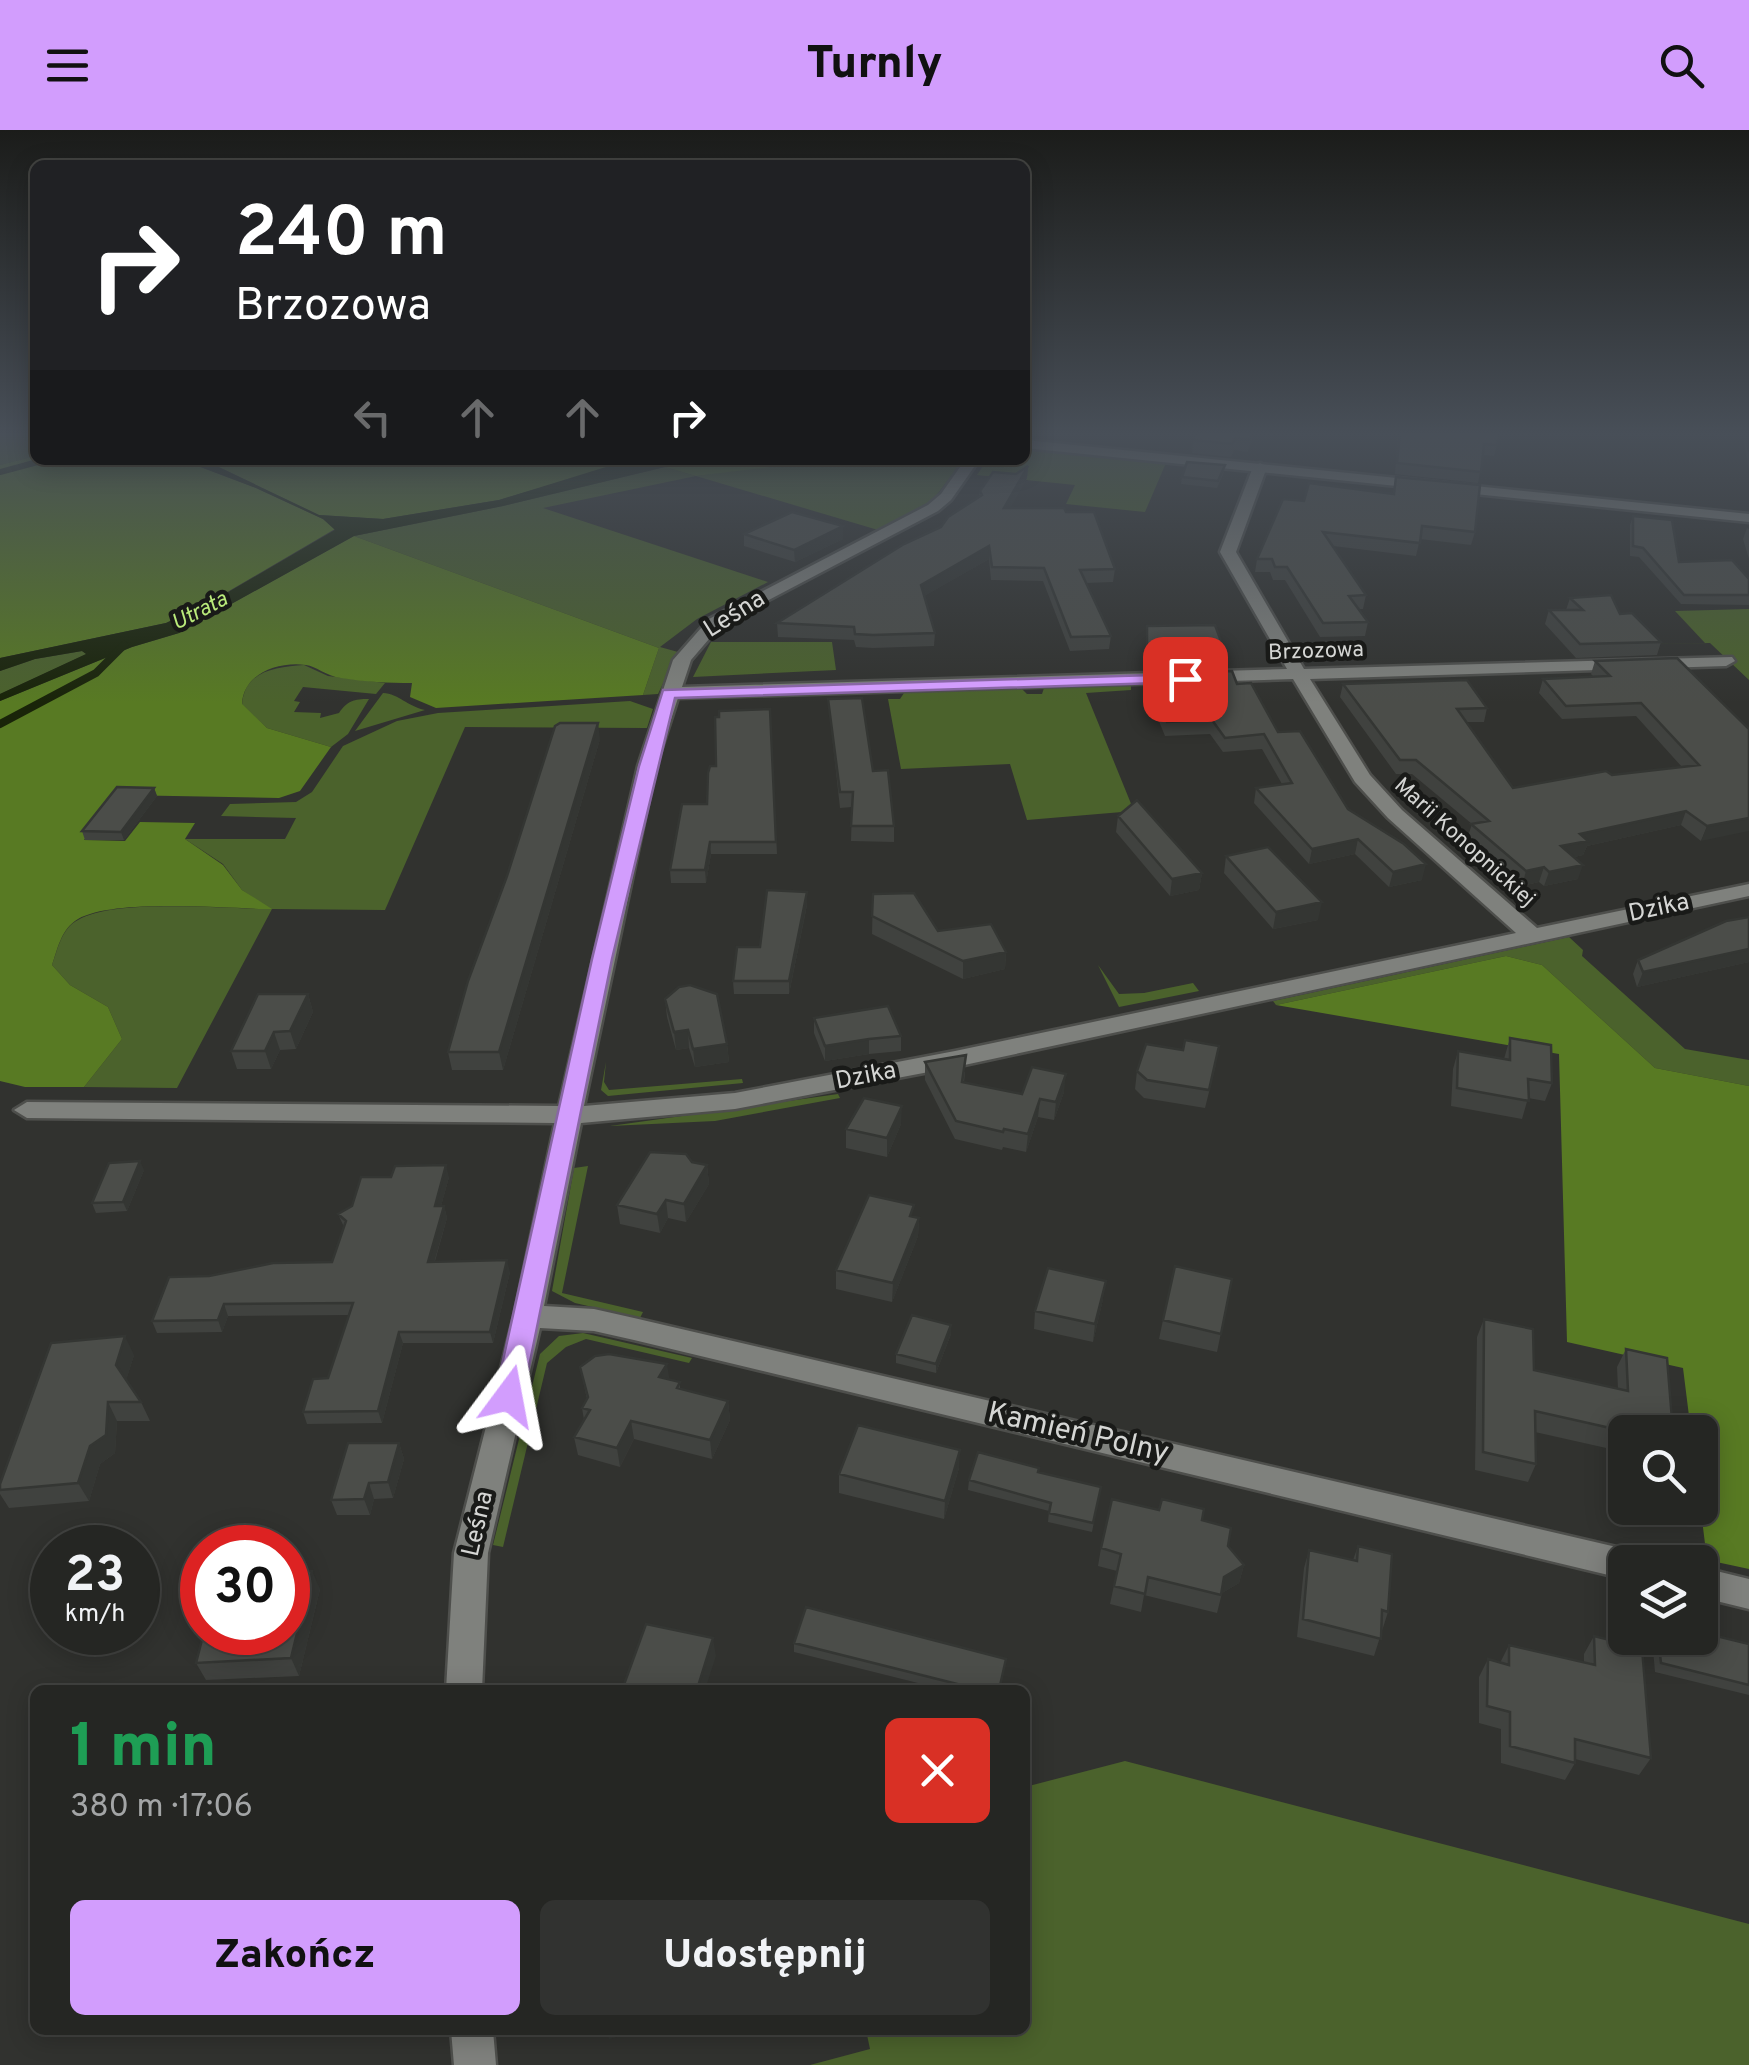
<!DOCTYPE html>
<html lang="pl">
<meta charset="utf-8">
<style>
body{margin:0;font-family:Overpass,sans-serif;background:#313230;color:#f1f3f6;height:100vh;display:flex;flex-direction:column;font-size:38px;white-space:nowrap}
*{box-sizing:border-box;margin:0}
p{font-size:32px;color:#a3a5a6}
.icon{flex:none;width:55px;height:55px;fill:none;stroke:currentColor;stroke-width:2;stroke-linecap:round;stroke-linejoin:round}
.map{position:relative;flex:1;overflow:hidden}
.panel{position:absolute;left:30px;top:1555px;width:1000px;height:350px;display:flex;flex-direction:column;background:#252623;border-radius:15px;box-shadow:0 5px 25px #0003,0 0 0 2px #424341}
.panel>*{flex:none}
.hud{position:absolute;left:30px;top:30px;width:1000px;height:305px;border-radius:15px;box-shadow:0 5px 25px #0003,0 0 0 2px #424341;background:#202124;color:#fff;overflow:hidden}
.buttons{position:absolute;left:1608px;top:1285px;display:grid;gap:20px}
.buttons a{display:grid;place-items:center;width:110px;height:110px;border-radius:15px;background:#252623;box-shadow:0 5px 25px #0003,0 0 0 2px #424341;font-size:50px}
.speed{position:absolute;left:30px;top:1395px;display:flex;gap:20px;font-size:50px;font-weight:700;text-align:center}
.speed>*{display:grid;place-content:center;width:130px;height:130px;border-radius:50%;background:#252623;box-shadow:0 5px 25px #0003,0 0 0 2px #424341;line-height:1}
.speed small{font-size:25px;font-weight:400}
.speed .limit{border:15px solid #d22;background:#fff;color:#111}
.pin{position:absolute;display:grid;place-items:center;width:85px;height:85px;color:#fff;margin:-42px;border-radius:20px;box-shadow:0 5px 15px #0006}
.me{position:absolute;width:110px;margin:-55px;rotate:13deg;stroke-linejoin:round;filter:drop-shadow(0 0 8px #0008)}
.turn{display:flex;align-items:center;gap:35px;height:210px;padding:0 40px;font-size:45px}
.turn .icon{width:130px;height:130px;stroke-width:2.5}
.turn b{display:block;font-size:70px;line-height:85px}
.lanes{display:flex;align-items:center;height:95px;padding:0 40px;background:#0003;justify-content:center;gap:50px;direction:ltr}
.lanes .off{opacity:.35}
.round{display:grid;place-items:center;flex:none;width:105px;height:105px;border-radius:15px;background:#313230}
.summary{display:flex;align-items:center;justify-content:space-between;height:170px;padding:0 40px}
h1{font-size:60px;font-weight:800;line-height:75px;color:#1e9e55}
.action{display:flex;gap:20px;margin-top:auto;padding:20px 40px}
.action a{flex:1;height:115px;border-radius:15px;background:#d29dfd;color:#111;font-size:40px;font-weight:800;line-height:115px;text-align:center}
.action a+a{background:#313230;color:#f1f3f6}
header{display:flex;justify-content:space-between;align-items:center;height:130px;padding:0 40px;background:#d29dfd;color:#111;font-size:45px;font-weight:800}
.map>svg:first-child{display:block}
.green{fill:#4b622c}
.forest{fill:#587a23}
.water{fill:#192409}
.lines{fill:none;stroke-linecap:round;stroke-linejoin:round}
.stream-far1{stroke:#192409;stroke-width:6}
.stream{stroke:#192409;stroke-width:8}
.minor-casing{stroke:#4e4f4c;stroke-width:5}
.tertiary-casing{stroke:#4e4f4c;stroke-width:5}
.minor{fill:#7f817d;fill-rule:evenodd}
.tertiary{fill:#7f817d;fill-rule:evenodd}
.wall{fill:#40423f}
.shaded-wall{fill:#343633}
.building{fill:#4b4d49;stroke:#343633;stroke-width:2.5}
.route{fill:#d29dfd;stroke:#8866a4;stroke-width:2.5}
.labels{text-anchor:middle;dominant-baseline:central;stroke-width:9;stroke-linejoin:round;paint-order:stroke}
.far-water-label{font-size:22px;font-style:italic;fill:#baeb7b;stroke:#191a18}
.far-street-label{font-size:22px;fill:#d5d6d4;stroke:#191a18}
.street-label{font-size:25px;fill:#d5d6d4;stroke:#191a18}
.near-street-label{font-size:30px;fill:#d5d6d4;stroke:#191a18}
</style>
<header><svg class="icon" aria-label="menu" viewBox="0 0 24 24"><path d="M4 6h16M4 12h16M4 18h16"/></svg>Turnly<svg class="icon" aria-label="search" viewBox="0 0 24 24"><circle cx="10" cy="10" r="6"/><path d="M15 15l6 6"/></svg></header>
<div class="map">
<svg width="1749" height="1935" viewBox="0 0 1749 1935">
<rect width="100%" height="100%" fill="#31322f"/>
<!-- green -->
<path class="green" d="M0,302H35V326L0,335Z
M1025,320L1166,333L1145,382L1066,374L1075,355L977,345L987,330H1025Z
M963,330L933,370L878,400L696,346L543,378L768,452L697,489L660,517L678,522L658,564L643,565L659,518L354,406L503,376L665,337L696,346L807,331Z
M1749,479V550L1710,513L1610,515L1705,513L1675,481Z
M711,512H832L836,540L693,547Z
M82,521L87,524L0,564V541L35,529Z
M304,535L328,546L385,553L376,564L303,557L294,571L300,572L294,582L321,583L320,588L339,583C347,571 354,569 369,569L348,604L331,617L267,598L242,575C244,541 275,537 304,535Z
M1131,556V560L1086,563L1134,681L1027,690L1010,634L901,639L888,569H900L904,563L1022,559L1027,564H1042L1044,558Z
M383,563C399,564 407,576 425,580L355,601Z
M630,571L653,579L647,598L465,597L385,780L272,779L177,958L84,957L122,909L108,877L70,855L52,835C58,819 61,799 78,790C115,768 224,779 270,779L242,760L223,734L185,709H285L296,688L221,686L230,674L296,672L312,662L343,616L397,591L438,583Z
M1569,807L1583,820L1582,826L1685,919L1749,930V956L1655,938L1542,835L1506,826L1276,875L1273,871Z
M1098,835L1119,864L1144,863L1193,853L1199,861L1119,877Z
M606,932L604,952L609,960L742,949L743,953L608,966L601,960Z
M838,964L840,968L715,991L610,996Z
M588,1036L562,1163L643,1182L640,1188L575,1173L552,1161L574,1038Z
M583,1203L692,1228L689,1233L586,1209L566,1217L547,1233L503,1417L493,1415L540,1224L559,1206Z
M1125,1631L1749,1794V1935H810L870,1919L866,1900H1025V1657Z"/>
<!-- forest -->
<path class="forest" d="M35,326V330H182L256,358L323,389L335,399L212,471L166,493L0,528V335Z
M204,330H635L499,370L383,389L319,385Z
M694,330H826L696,346L665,337Z
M354,406L659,518L643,565L436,578L410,567L412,553C388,553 365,552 341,548C326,546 316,536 306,535C278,531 243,544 242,574L267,598L331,617L300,661L279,668L119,665L84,710L125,711L140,692L195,693L185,709L223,735L242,760L272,779C226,779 116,768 78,789C61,799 58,818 52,835L70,855L108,877L122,909L84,957H25L0,951V571L132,517L179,503Z
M1506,826L1542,835L1655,938L1749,956V1439L1707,1430L1700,1373V1302H1691L1683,1238L1567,1212L1559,924L1276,875Z"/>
<!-- water -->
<path class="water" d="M182,330H204L319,385L383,389L499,370L622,332L694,330L503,376L354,406L179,503L132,517L0,571V564L86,524L82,521L35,529L0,541V528L166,493L213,471L335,400L323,389L256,358Z"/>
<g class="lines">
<!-- stream-far1 -->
<path class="stream-far1" d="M0,342L45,330"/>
<!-- stream -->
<path class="stream" d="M0,594L96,543L124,515"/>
<defs>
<path id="minor" d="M965,330H979L951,370L938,381L721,495L691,530L682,557L1287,539L1220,422L1253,337L1260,333L1267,337L1236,422L1304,539L1732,527L1735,531L1726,536L1310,549L1370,645L1402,680L1537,798L1749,754V766L955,937L735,979L581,993L544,1176L594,1179L634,1188L1625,1419L1637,1424L1641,1432H1625V1449L634,1210L594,1201L540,1198L488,1423L482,1560H446L454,1423L514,1186L555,993L27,988L14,980L27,972L559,976L638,636L673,530L709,489L928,375L941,364ZM1293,549L1355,652L1388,688L1516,803L955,921L735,963L584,976L656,636L678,568Z
M1700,1437L1749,1449V1479L1700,1467Z
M451,1900H493L496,1935H454Z"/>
<path id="tertiary" d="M1025,310L1749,384V392L1025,318Z"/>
</defs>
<!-- minor casing -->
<use href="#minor" class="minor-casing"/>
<!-- tertiary casing -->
<use href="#tertiary" class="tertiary-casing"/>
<!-- minor -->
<use href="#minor" class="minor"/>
<!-- tertiary -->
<use href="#tertiary" class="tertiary"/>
</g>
<!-- wall -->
<path class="wall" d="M1254,302L1248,322L1234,320L1231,327L1192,323L1193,310Z
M1398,302H1500L1494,326L1483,325L1478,353L1395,344Z
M1744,302H1749V340L1743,306Z
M1028,336L1027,348L1010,378L1066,382L1115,439L1113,452L1086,453L1111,506L1109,519L1070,521L1043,451L991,450L989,429L924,466L935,503L934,516L873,518L856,517L854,510L778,507L777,493L941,397L979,367L980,361L1016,344Z
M1224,342L1217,358L1181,354L1182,347Z
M1396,347L1475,402L1471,415L1420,409L1416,426L1333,416L1366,465L1363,479H1358L1368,492L1365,506L1320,507L1285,450H1273L1270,442H1255L1257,429L1304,371L1393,363Z
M1633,386L1679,432L1749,449V475L1681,474L1639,427L1630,426V395Z
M1747,398L1749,399V429L1743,409Z
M744,404L843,409L795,432L744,416Z
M1570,468L1661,512L1657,525L1576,528L1545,494L1549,480H1566Z
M1147,496L1225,522L1223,537L1145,539Z
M1595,531L1749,599L1701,711L1681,695L1587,716L1583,725L1574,727L1578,749L1544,756L1539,752L1522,756L1467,709L1472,694L1412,644H1396L1340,567L1343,554L1487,578L1484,592H1467L1513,658L1682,637L1636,586L1562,589L1539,563L1543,549L1594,547L1591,544Z
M1146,544L1237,554L1348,679L1422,750L1389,757L1355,724L1309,734L1254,673L1256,658L1282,654L1262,619L1223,622L1210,604L1165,606L1145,557Z
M828,569L873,641L894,696V712L851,711L852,677L840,678Z
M770,579L777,724H711L706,753H671L670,740L707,674L716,636Z
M600,609L503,940H452L448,922Z
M154,658L157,666L124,710H85L82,701Z
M1118,686L1202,743L1199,760L1170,766L1116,702Z
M1226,726L1318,790L1273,799L1224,743Z
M807,762V775L789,864H734L733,851Z
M873,764L938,801L1006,822L1005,839L963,849L872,804Z
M1749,787V832L1637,857L1633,844L1638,830Z
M308,864L313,882L296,919L280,920L271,939H237L231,921Z
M665,869L727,914L729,932L695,937L689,918L676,920L667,887Z
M814,888L901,906V921L869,924L825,931L814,903Z
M1510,908L1552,953L1545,971L1528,968L1522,989L1451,976L1453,939L1458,921L1504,929Z
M1183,920L1216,934L1205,978L1144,968L1135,959L1137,941Z
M925,932L965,942L964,952L1022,964L1064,962L1054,990L1038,987L1026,1022L1003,1017L1002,1020L955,1009L925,950Z
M901,994L887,1027L846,1018V999Z
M707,1035L709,1054L686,1092L668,1088L660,1103L620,1094L617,1075Z
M144,1040L127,1081L96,1083L92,1073Z
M449,1047L441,1076H444L447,1088L435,1131L510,1142L493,1213H403L382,1293L307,1294L303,1282L328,1248L349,1185L228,1186L222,1202L157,1203L152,1191L209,1146L332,1132L344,1097L338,1084L352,1076Z
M914,1087L919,1088L918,1106L892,1172L836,1159V1140Z
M1232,1149L1217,1222L1159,1209L1163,1190Z
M1103,1169L1093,1212L1034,1199L1035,1181Z
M1484,1189L1534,1240L1618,1259L1617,1237L1626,1219L1673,1302H1625V1334L1624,1322L1535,1302L1536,1334L1528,1352L1475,1340L1477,1207Z
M951,1195V1204L936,1243L896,1233V1224Z
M134,1225L126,1250L141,1272L150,1291H117L115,1323L100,1334L89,1371L9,1378L0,1364V1354Z
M580,1237L670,1250L680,1252V1259L728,1271L730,1290L712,1329L634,1309L620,1337L578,1325L574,1307L584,1290L582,1278L587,1269Z
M399,1313L404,1329L393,1368L374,1369L370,1385H337L331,1370Z
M959,1338L944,1389L839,1363V1344Z
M1038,1343L1101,1357L1092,1402L1048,1392L1049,1381L968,1360L969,1350Z
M1628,1378H1687L1680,1389Z
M1202,1390L1228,1416L1244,1435L1239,1453L1222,1463L1217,1483L1144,1465L1141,1482L1110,1474L1117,1441L1098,1436L1101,1418Z
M1358,1416L1388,1482L1374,1526L1297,1507L1304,1438L1309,1420L1353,1430Z
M320,1459L299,1546L206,1550L196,1533Z
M1594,1506L1651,1628L1639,1645L1575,1629V1633L1565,1650L1501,1633V1599L1479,1593V1547L1488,1529L1500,1533L1509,1515L1584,1533V1524Z
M1652,1508H1700L1749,1514V1565L1655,1542Z
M794,1513L1006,1529L1000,1560H946L794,1522Z"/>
<!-- shaded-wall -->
<path class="shaded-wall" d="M1028,336L1027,348L1004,390V378Z
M843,396V409L795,432L794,420Z
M989,416V429L921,468V455Z
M598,593L600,609L503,940L499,922Z
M154,658L157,666L124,710L121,702Z
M1686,681L1681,695L1587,716L1583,725L1556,731L1561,716L1580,704Z
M1749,688V701L1701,711L1707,696Z
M1358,709L1355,724L1309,734L1312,719Z
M710,712L711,724L706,753L705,740Z
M1426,734L1422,750L1389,757L1393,742Z
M1583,735L1578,749L1544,756L1549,742Z
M1544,737L1539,752L1522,756L1526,741Z
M1202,743L1199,760L1170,766L1172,749Z
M807,762V775L789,864V851Z
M1322,772L1318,790L1273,799L1276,782Z
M1749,819V832L1637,857L1643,842Z
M1006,822L1005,839L963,849V831Z
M308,864L313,882L296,919L290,901Z
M688,900L689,918L676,920L674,902Z
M274,902L280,920L271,939L265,921Z
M869,909V924L825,931V916Z
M727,914L729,932L695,937L693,919Z
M1066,944L1064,962L1054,990L1056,972Z
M1040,969L1038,987L1026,1022L1028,1004Z
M902,976L901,994L887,1027V1008Z
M140,1031L144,1040L127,1081L123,1072Z
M446,1035L449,1047L438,1087L435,1076Z
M707,1035L709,1054L686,1092L684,1074Z
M666,1070L668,1088L660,1103L657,1084Z
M444,1076L447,1088L431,1143L428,1132Z
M919,1088L918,1106L892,1172L893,1153Z
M507,1130L510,1142L493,1213L490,1202Z
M1106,1151L1103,1169L1093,1212L1095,1194Z
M224,1174L228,1186L222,1202L218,1190Z
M951,1195V1204L936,1243V1234Z
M399,1202L403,1213L382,1293L378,1281Z
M125,1206L134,1225L125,1254L116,1235Z
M667,1234L670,1252L659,1247Z
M728,1271L730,1290L712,1329L710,1310Z
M108,1272L117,1291L115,1323L100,1334L89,1371L78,1353L90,1316Z
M631,1291L634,1309L620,1337L617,1318Z
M399,1313L404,1329L393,1368L388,1352Z
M960,1320L959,1338L944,1389L945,1371Z
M369,1353L374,1369L370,1385L364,1369Z
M1244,1435L1239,1453L1219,1465L1224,1447Z
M312,1441L320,1459L299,1546L291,1528Z
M713,1508L716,1526L705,1560L699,1553Z
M613,1900H642L609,1909L607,1902Z"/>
<!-- building -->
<path class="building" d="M1196,302H1252L1250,309L1236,308L1232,314L1193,310Z
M1400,302H1500L1497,315L1484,314L1481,342L1397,333Z
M1745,302H1749V322Z
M1187,332L1225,335L1218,351L1182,347Z
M1028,336L1004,378H1064L1066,382H1094L1115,439L1080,440L1111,506L1071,507L1044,438L992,437L989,416L921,455L935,503L873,505L855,504L854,497L777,493L904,414L941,397L948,387L982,365L980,361L993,342L1016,344Z
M1396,347L1480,355L1475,402L1422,396L1420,413L1323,402L1366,465L1349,466L1368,492L1323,493L1287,437H1275L1272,429H1257L1283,369L1304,371L1309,353L1394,364Z
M792,382L843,396L794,420L744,404Z
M1633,386L1672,390L1679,432L1732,430L1749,449V465H1684L1643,418L1633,416Z
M1611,465L1620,484L1632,483L1661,512L1580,514L1549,480H1583L1570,468Z
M1215,495L1225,522L1147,524V496Z
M1677,528L1749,599V688L1707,696L1686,681L1580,704L1588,711L1561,716L1583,735L1549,742L1544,737L1526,741L1471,694L1489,691L1416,630H1400L1343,554L1467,550L1487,578L1457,579L1513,658L1606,641L1612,645L1699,635L1641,573L1566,576L1543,549L1610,546L1595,531Z
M1232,541L1237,554L1251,553L1278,602L1300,601L1348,679L1404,714L1426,734L1393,742L1358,709L1312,719L1256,658L1292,653L1264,604L1225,608L1212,590L1167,592L1146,544Z
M862,568L873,641L888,640L894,696H851L853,662H840L828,569Z
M770,579L776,712H710L705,740H670L682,674H707L708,643L710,636H716L715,587H719V581Z
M560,593H598L499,922H448L468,851L507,746L555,596Z
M117,657L154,658L121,702L82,701Z
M1137,670L1202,743L1172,749L1118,686Z
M1268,717L1322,772L1276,782L1226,726Z
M767,760L807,762L789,851H733L737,817H760Z
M914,763L938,801L991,794L1006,822L963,831L872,786L873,764Z
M1749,787V819L1643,842L1638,830L1726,791Z
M690,855L717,864L727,914L693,919L688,900L674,902L665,869L679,857Z
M258,864H308L290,901L274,902L265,921H231Z
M888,876L901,906L869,909L825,916L814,888Z
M1510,908L1551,915L1552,953L1528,949L1529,971L1457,958L1458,921L1510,930Z
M1185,910L1219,916L1209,960L1147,950L1137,941L1146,914L1183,920Z
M966,925L962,952L1022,964L1032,937L1066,944L1056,972L1040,969L1028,1004L1004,999L1003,1002L956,991L925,932Z
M864,968L902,976L887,1008L846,999Z
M650,1022L686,1024L692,1032L707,1035L684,1074L666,1070L657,1084L617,1075Z
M140,1031L123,1072L92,1073L109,1033Z
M446,1035L435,1076H444L428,1132L507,1130L490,1202H399L378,1281L303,1282L313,1249L328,1248L353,1173L224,1174L218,1190L152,1191L169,1147L209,1146L273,1133L332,1132L346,1091L338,1084L352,1076L361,1047H391L395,1036Z
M869,1065L914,1075L910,1086L919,1088L893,1153L836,1140Z
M1175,1136L1232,1149L1221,1204L1163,1190Z
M1048,1138L1106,1151L1095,1194L1035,1181Z
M912,1185L951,1195L936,1234L896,1224Z
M1484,1189L1533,1199L1534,1240L1628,1261L1626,1219L1667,1228L1673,1302H1628L1535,1281L1536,1334L1483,1322Z
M125,1206L116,1235L141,1272H108L106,1305L90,1316L78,1353L0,1360V1354L51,1213Z
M609,1224L667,1234L659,1247L680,1252L677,1258L728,1271L710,1310L631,1291L617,1318L574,1307L590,1280L582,1278L588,1267L580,1237L595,1226Z
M858,1295L960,1320L945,1371L839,1344Z
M348,1313H399L388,1352L369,1353L364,1369L331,1370Z
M978,1322L1039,1338L1038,1342L1101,1357L1093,1393L1049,1383L1051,1373L969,1350Z
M1112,1369L1159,1380L1162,1369L1204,1379L1202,1390L1231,1398L1228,1416L1244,1435L1224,1447L1221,1465L1148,1447L1145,1464L1114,1456L1121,1424L1101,1418Z
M1358,1416L1392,1424L1388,1482L1382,1480L1381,1509L1303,1489L1309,1420L1357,1431Z
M312,1441L291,1528L196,1533L204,1502H288V1442Z
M806,1477L1006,1529L999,1560H981L794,1513Z
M646,1494L713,1508L699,1553L732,1560H622Z
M1700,1502L1749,1514V1555L1661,1533L1658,1508H1700Z
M1594,1506L1642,1518L1651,1628L1575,1609V1633L1510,1616V1582L1487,1576L1488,1529L1509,1535V1515L1595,1535Z"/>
<!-- sky -->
<linearGradient id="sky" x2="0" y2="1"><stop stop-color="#1b1c1a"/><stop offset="0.53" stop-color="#484f58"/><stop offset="1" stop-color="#484f58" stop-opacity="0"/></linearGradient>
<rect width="1749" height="573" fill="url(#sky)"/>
<!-- route -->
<path class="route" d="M1185,544L1190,546V552L675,568L612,829L523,1266L519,1273L509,1277L499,1273L495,1266L592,829L639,636L663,560Z"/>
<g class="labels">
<!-- far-water labels -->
<g class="far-water-label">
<text transform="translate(200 482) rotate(-27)">Utrata</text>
</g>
<!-- far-street labels -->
<g class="far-street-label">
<text transform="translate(1316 522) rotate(-2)">Brzozowa</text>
<text transform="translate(1464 713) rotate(42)">Marii Konopnickiej</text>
</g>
<!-- street labels -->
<g class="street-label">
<text transform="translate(735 485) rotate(-32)">Leśna</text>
<text transform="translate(1659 779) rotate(-12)">Dzika</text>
<text transform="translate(866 947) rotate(-11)">Dzika</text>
<text transform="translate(479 1394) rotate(-77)">Leśna</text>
</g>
<!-- near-street labels -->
<g class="near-street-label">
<text transform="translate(1078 1304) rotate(13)">Kamień Polny</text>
</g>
</g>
</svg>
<div class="buttons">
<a><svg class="icon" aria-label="search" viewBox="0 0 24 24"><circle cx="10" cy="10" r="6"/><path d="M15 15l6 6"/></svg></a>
<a><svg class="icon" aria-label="layers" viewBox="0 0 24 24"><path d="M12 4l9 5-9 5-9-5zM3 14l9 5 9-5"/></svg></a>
</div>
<div class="speed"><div>23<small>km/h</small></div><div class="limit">30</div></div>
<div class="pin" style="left:1185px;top:549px;background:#d93025"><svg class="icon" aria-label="arrive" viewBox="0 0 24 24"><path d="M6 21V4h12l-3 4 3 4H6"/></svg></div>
<svg class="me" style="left:509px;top:1266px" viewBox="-20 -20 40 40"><path d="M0-17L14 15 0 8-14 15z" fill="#d29dfd" stroke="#fff" stroke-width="4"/></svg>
<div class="hud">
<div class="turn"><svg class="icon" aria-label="right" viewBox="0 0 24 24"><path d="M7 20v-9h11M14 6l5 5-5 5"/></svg><div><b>240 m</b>Brzozowa</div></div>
<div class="lanes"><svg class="icon off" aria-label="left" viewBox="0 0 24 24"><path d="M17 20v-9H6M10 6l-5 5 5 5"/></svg><svg class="icon off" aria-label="ahead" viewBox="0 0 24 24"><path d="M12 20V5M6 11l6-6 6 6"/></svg><svg class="icon off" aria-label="ahead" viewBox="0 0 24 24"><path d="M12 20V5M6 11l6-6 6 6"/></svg><svg class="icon" aria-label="right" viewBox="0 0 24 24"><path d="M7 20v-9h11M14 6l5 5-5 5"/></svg></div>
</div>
<section class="panel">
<div class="summary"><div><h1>1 min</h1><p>380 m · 17:06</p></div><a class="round" style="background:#d93025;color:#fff"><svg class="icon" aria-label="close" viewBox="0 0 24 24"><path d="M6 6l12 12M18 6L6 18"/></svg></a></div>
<div class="action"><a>Zakończ</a><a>Udostępnij</a></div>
</section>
</div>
